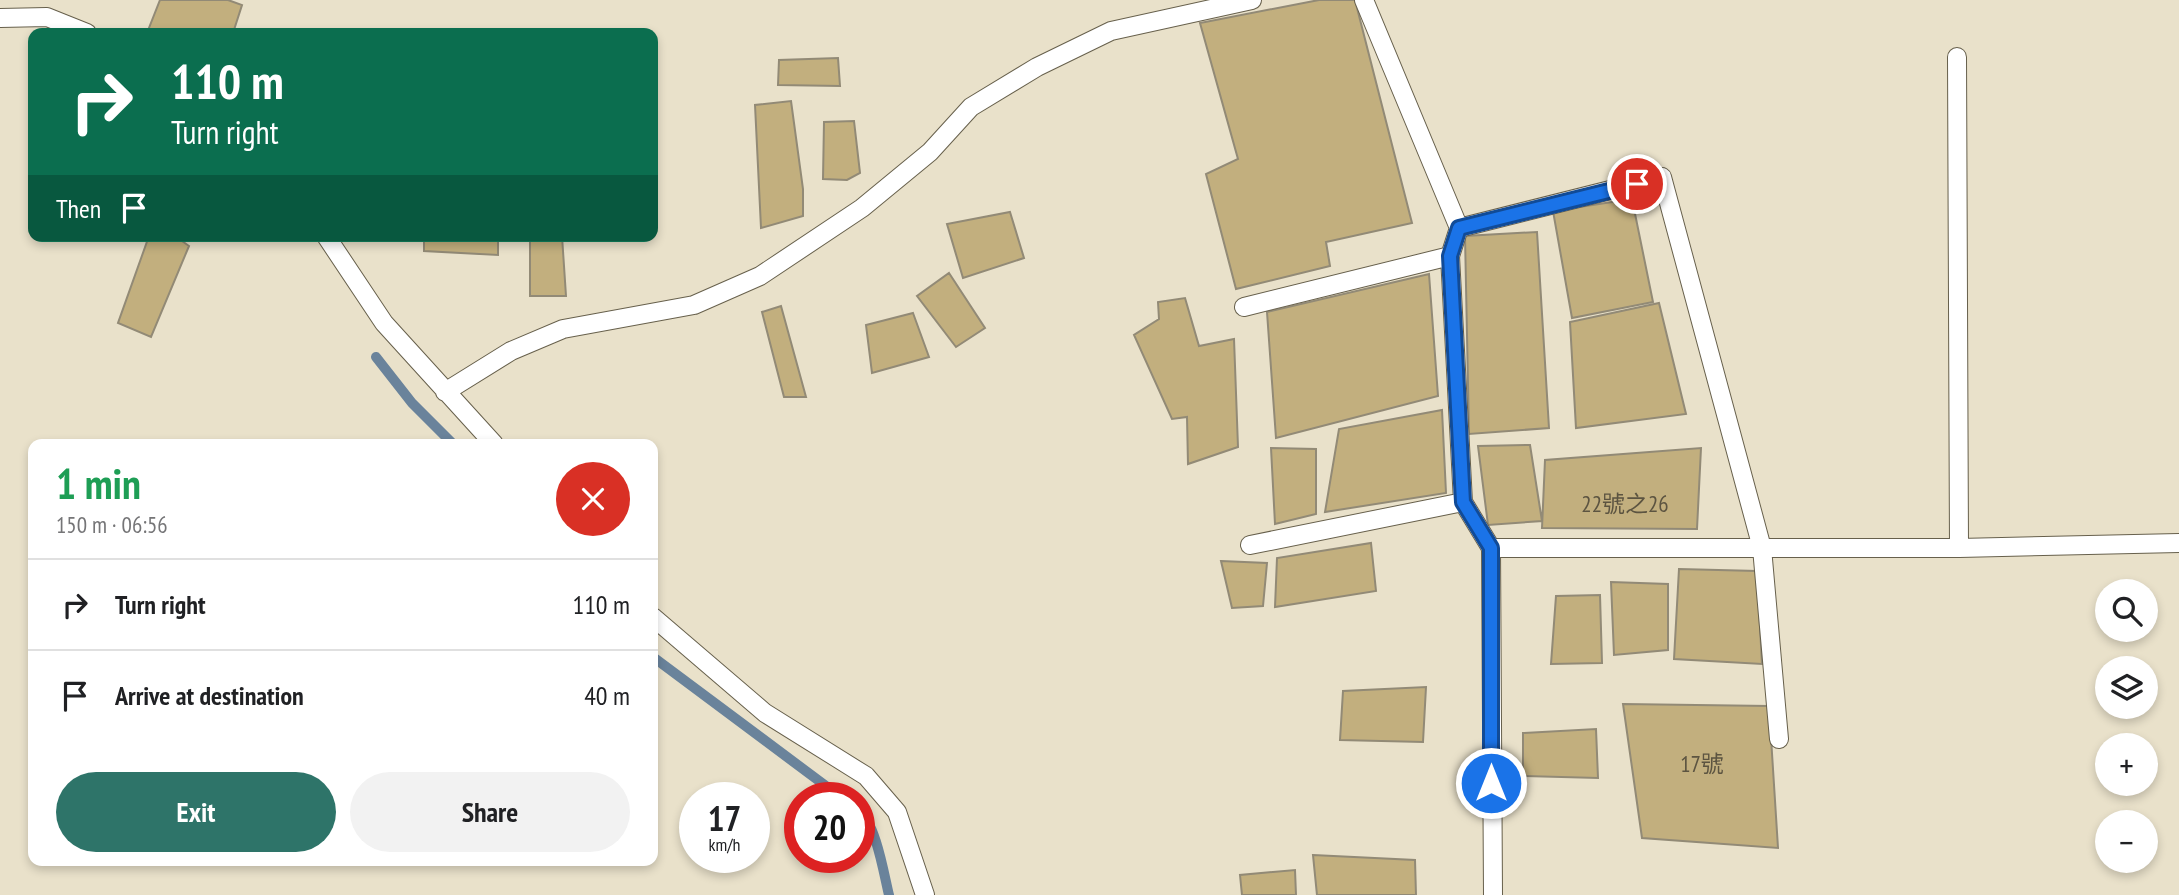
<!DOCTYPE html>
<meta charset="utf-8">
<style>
body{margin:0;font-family:"PT Sans Narrow","Noto Sans TC",sans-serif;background:#f2f2f2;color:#202124;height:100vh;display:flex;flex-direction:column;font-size:26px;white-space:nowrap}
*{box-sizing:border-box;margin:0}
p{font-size:23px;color:#757577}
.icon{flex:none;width:38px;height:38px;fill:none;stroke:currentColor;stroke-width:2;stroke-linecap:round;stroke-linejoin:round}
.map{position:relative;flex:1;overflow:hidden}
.sheet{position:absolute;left:28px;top:439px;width:630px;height:427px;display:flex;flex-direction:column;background:#fff;border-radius:14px;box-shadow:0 4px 10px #0003}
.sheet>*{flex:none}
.hud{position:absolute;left:28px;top:28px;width:630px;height:214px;border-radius:14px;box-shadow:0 4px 10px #0003;background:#0b6e4f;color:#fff;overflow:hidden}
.controls{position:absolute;left:2095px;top:579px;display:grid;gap:14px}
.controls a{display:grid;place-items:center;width:63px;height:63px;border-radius:50%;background:#fff;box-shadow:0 4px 10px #0003;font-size:35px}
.speed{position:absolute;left:679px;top:782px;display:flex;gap:14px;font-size:35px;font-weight:700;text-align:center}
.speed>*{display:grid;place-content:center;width:91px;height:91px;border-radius:50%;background:#fff;box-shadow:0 4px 10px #0003;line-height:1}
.speed small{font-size:18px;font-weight:400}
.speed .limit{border:10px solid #d22;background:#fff;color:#111}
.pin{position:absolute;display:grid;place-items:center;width:60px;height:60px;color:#fff;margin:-30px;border:4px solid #fff;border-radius:50%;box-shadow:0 2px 7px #0007}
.me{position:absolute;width:77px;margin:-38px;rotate:0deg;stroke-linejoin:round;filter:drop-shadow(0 0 5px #0008)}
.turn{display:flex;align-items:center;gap:24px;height:147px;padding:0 28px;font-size:32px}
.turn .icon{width:91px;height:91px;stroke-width:2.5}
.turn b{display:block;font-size:49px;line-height:60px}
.then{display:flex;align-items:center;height:66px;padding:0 28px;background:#0003;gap:14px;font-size:26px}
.round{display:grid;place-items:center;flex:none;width:74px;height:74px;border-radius:37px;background:#f2f2f2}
.headline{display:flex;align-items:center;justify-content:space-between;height:119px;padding:0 28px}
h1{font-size:42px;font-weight:700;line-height:52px;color:#1e9e55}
.button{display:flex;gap:14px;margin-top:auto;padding:14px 28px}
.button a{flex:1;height:80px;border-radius:42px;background:#2e7469;color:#fff;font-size:28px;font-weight:700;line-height:80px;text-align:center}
.button a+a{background:#f2f2f2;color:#202124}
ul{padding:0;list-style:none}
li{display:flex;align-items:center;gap:21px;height:91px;padding:0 28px;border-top:2px solid #e0e0e0}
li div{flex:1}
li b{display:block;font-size:26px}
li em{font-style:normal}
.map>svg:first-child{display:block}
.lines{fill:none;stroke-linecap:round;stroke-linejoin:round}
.stream{stroke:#6a839b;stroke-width:10}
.building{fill:#c2af7e;stroke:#928a76;stroke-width:2}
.service-casing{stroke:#67604c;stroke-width:20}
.service{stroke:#fff;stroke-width:18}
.route-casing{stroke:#114b97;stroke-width:18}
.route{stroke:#1a73e8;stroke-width:12}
.labels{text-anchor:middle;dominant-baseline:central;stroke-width:5;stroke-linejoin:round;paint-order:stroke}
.number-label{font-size:23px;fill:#5c5441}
</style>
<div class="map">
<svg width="2179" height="895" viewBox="0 0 2179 895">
<rect width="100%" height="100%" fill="#e9e1ca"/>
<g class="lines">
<!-- stream -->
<path class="stream" d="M376,357L412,403L453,444
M653,657L842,798
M859,811C876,823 884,875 889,895"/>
</g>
<!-- building -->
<path class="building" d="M160,0H228L242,5L233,33H147Z
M1319,0H1355L1412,223L1326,242L1330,266L1236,289L1206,174L1238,159L1200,23Z
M838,58L840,86L778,85L779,60Z
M791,101L803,189V216L761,228L755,105Z
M854,121L860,173L847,180L823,179L824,122Z
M1632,199L1653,302L1572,318L1553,211Z
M1010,212L1024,258L963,278L947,224Z
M1537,232L1549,428L1469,434L1465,236Z
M149,236H175L189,246L151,337L118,323Z
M424,236H498V255L424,251Z
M530,236H562L566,296H530Z
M949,273L985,328L956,347L917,296Z
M1429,274L1438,396L1276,438L1267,312Z
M1185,298L1199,346L1234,339L1238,447L1188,464L1187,417L1172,419L1134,335L1159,319L1158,302Z
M1659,303L1686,414L1576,428L1570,322Z
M781,306L806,397H784L762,312Z
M913,313L929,357L872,373L866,325Z
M1442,410L1446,493L1325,512L1339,429Z
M1530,445L1542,521L1488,525L1478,446Z
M1271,448L1316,449V514L1275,524Z
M1701,448L1697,529L1542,528L1545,460Z
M1371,543L1376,591L1275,607L1277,558Z
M1221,561L1267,563L1263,606L1232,608Z
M1679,569L1757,571L1762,664L1674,659Z
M1611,582L1668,584V650L1614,655Z
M1600,595L1602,663L1551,664L1556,596Z
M1426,687L1423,742L1340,740L1343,691Z
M1623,704L1769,706L1778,848L1642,838Z
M1596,729L1598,778L1523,776V733Z
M1313,855L1415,860L1416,895H1317Z
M1295,870L1296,895H1242L1240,875Z"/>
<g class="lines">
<defs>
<path id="service" d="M1364,0L1459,228L1450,256L1463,502L1491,548L1493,895
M0,18L47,17L87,33
M1957,57L1959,548
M1459,228L1662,177L1762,548L1779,739
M326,236L384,323L494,444
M1244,307L1450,256
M445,392L511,351L563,329L694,305L760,276L862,208L930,152L971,107L1037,67L1111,31L1252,0
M1250,545L1463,502
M1491,548H1959L2179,543
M653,617L765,713L866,776L897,812L925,895"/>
</defs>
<!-- service casing -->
<use href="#service" class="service-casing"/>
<!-- service -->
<use href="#service" class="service"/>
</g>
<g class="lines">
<defs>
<path id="route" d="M1491,783V548L1463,502L1450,256L1459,228L1637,184"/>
</defs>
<!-- route casing -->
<use href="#route" class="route-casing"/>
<!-- route -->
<use href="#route" class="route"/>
</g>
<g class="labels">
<!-- number labels -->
<g class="number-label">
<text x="1625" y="503">22號之26</text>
<text x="1702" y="763">17號</text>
</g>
</g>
</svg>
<div class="controls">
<a><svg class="icon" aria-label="search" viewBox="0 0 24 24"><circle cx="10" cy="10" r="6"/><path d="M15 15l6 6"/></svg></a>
<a><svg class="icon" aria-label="layers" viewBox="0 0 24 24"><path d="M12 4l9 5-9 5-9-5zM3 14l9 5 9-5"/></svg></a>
<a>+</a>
<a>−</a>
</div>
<div class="speed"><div>17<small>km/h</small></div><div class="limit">20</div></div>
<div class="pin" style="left:1637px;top:184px;background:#d93025"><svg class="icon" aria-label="arrive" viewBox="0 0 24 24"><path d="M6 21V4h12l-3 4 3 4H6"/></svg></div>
<svg class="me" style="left:1491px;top:783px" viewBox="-20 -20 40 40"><circle r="17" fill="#1a73e8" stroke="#fff" stroke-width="3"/><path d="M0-11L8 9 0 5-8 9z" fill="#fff"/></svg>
<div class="hud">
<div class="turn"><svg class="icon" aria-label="right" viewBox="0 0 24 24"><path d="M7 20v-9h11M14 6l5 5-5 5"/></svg><div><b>110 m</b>Turn right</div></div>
<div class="then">Then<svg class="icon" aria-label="arrive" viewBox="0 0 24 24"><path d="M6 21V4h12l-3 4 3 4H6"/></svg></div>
</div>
<section class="sheet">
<div class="headline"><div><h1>1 min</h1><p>150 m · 06:56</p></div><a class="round" style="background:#d93025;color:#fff"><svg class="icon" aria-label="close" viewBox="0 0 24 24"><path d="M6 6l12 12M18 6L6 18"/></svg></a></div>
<ul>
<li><svg class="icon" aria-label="right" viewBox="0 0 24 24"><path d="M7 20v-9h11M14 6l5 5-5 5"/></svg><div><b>Turn right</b></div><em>110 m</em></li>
<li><svg class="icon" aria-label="arrive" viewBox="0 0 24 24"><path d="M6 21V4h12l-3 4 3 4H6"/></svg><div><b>Arrive at destination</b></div><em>40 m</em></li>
</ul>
<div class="button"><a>Exit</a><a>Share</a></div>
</section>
</div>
